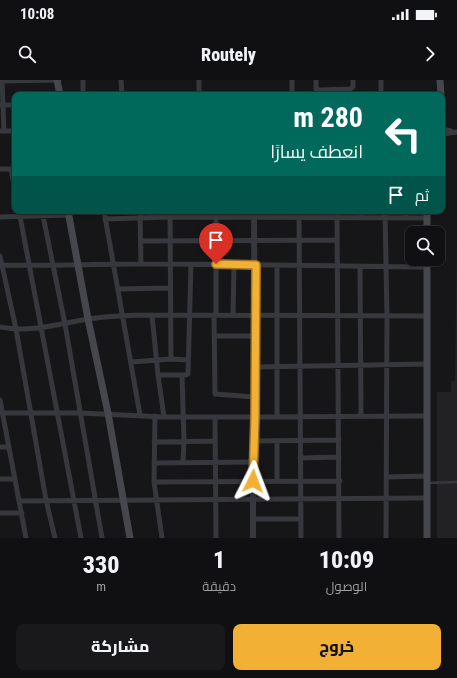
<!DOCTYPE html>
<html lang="ar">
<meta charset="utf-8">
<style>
body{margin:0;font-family:"Roboto Condensed",Cairo,sans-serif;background:#19191b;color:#f1f3f6;direction:rtl;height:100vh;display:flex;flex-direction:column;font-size:15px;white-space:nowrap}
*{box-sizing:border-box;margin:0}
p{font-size:13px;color:#9c9d9f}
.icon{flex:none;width:22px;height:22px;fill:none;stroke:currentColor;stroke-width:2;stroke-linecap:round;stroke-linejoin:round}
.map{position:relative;height:458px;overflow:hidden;direction:ltr}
.drawer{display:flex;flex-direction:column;background:#101012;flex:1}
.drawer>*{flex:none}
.top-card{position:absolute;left:12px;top:12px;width:433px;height:122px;border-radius:8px;box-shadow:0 1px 3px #0004,0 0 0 1px #303032;direction:rtl;background:#00695c;color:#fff;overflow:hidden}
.tools{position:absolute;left:405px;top:146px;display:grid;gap:8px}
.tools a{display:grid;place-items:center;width:40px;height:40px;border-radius:8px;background:#101012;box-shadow:0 1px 3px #0004,0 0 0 1px #303032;font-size:20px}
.pin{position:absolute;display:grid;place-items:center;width:34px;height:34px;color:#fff;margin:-41px -17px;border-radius:50% 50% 50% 0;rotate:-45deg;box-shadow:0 0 4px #0007}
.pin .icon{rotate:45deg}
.me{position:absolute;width:44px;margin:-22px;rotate:3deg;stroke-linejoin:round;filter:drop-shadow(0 0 3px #0008)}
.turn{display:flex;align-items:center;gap:14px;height:84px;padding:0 16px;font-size:18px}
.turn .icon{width:52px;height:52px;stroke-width:2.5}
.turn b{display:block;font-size:28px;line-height:34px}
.then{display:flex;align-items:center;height:38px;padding:0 16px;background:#0003;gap:8px;font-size:15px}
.eta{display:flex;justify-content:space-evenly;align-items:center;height:68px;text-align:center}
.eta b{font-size:24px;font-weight:800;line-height:28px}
.cta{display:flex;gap:8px;margin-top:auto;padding:8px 16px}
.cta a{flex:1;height:46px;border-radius:8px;background:#f2b134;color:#111;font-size:16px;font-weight:800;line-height:46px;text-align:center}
.cta a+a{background:#19191b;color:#f1f3f6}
.status{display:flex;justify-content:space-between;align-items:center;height:28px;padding:0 20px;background:#101012;direction:ltr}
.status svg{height:11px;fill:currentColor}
header{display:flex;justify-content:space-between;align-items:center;height:52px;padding:0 16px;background:#101012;font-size:18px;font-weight:800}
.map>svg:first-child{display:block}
.built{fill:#222225}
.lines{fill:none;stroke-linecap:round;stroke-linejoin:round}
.service{stroke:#37383d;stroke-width:2.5}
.minor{stroke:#37383d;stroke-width:5}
.tertiary{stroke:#37383d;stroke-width:6}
.secondary{stroke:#45474d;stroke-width:7}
.route-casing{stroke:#9d7322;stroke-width:10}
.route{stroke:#f2b134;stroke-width:7}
</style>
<div class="status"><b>10:08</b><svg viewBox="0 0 49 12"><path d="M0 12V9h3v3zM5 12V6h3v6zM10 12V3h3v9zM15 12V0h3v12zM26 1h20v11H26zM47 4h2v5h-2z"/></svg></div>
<header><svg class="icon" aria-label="forward" viewBox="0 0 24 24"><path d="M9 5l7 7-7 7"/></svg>Routely<svg class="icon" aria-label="search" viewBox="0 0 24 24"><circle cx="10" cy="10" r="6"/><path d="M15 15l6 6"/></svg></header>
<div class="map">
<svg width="457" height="458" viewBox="0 0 457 458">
<rect width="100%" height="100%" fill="#161618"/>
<!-- built -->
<path class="built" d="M457,164V458H437V312H451V301H455Z"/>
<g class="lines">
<!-- service -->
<path class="service" d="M428,403L457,402"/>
<!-- minor -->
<path class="minor" d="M2,0L4,51
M83,0V15
M121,0L122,15
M316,0V9L319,10L350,9L353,7V0
M0,1L59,0
M199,15V0
M292,15V0
M381,15V0
M0,25H15
M442,49L451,51
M0,51H15
M442,54L457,52
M0,89H15
M11,89L15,111
M19,131L81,458
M42,131L65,244L102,458
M104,131L140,335
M140,131L141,184
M170,131L171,279
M216,131V235
M299,131L301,458
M337,131L339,458
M385,131L387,237L386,458
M0,137L68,135
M361,138V131
M406,138V131
M105,139L170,137L427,138
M141,161L337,160
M0,176L16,249L46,420L55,458
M0,185C47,186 95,184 142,184C237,184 332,186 427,187
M360,186L361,336
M118,209L170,208
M152,235L158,295L164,337
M214,235L215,314L255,317
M233,235L234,184
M0,247C31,253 58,244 88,239C109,236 131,235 152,235L427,236
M215,256H256
M131,282L171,279L188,280
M255,287L427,284
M158,295H186L188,294L191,184
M182,295L184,361L183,382
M0,320L26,458
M0,333H80L164,337H255L427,336
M155,336L154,402L162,458
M215,337L216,458
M277,337V185
M255,361L339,360
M154,362L215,361
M0,367H9
M300,378L339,377
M154,383L254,382
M386,397L427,396
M0,399H15
M277,401V361
M154,402L340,401
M20,421L427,418
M0,433H22
M253,439H300"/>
<!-- tertiary -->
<path class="tertiary" d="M253,458V401L255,337L254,131"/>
<!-- secondary -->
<path class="secondary" d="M57,0L60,15
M440,0L441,15
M68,131L88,239L108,333L130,458
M427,131V153
M427,179V458"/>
</g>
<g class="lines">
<defs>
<path id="route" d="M216,184L256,185L255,337L253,401"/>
</defs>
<!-- route casing -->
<use href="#route" class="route-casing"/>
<!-- route -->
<use href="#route" class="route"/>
</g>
</svg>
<div class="tools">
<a><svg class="icon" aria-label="search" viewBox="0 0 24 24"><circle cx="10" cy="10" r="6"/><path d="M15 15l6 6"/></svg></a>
</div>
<div class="pin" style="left:216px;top:184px;background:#d93025"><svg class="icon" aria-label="arrive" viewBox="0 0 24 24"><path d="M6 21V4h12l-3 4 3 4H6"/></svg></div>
<svg class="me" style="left:253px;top:401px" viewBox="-20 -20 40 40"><path d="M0-17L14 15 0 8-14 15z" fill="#f2b134" stroke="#fff" stroke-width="4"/></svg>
<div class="top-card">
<div class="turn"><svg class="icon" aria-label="left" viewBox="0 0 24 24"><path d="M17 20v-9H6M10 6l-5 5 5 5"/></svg><div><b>280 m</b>انعطف يسارًا</div></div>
<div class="then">ثم<svg class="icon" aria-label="arrive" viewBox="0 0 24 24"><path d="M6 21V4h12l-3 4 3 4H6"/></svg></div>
</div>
</div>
<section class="drawer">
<div class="eta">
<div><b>10:09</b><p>الوصول</p></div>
<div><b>1</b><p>دقيقة</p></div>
<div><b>330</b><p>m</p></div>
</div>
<div class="cta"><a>خروج</a><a>مشاركة</a></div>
</section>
